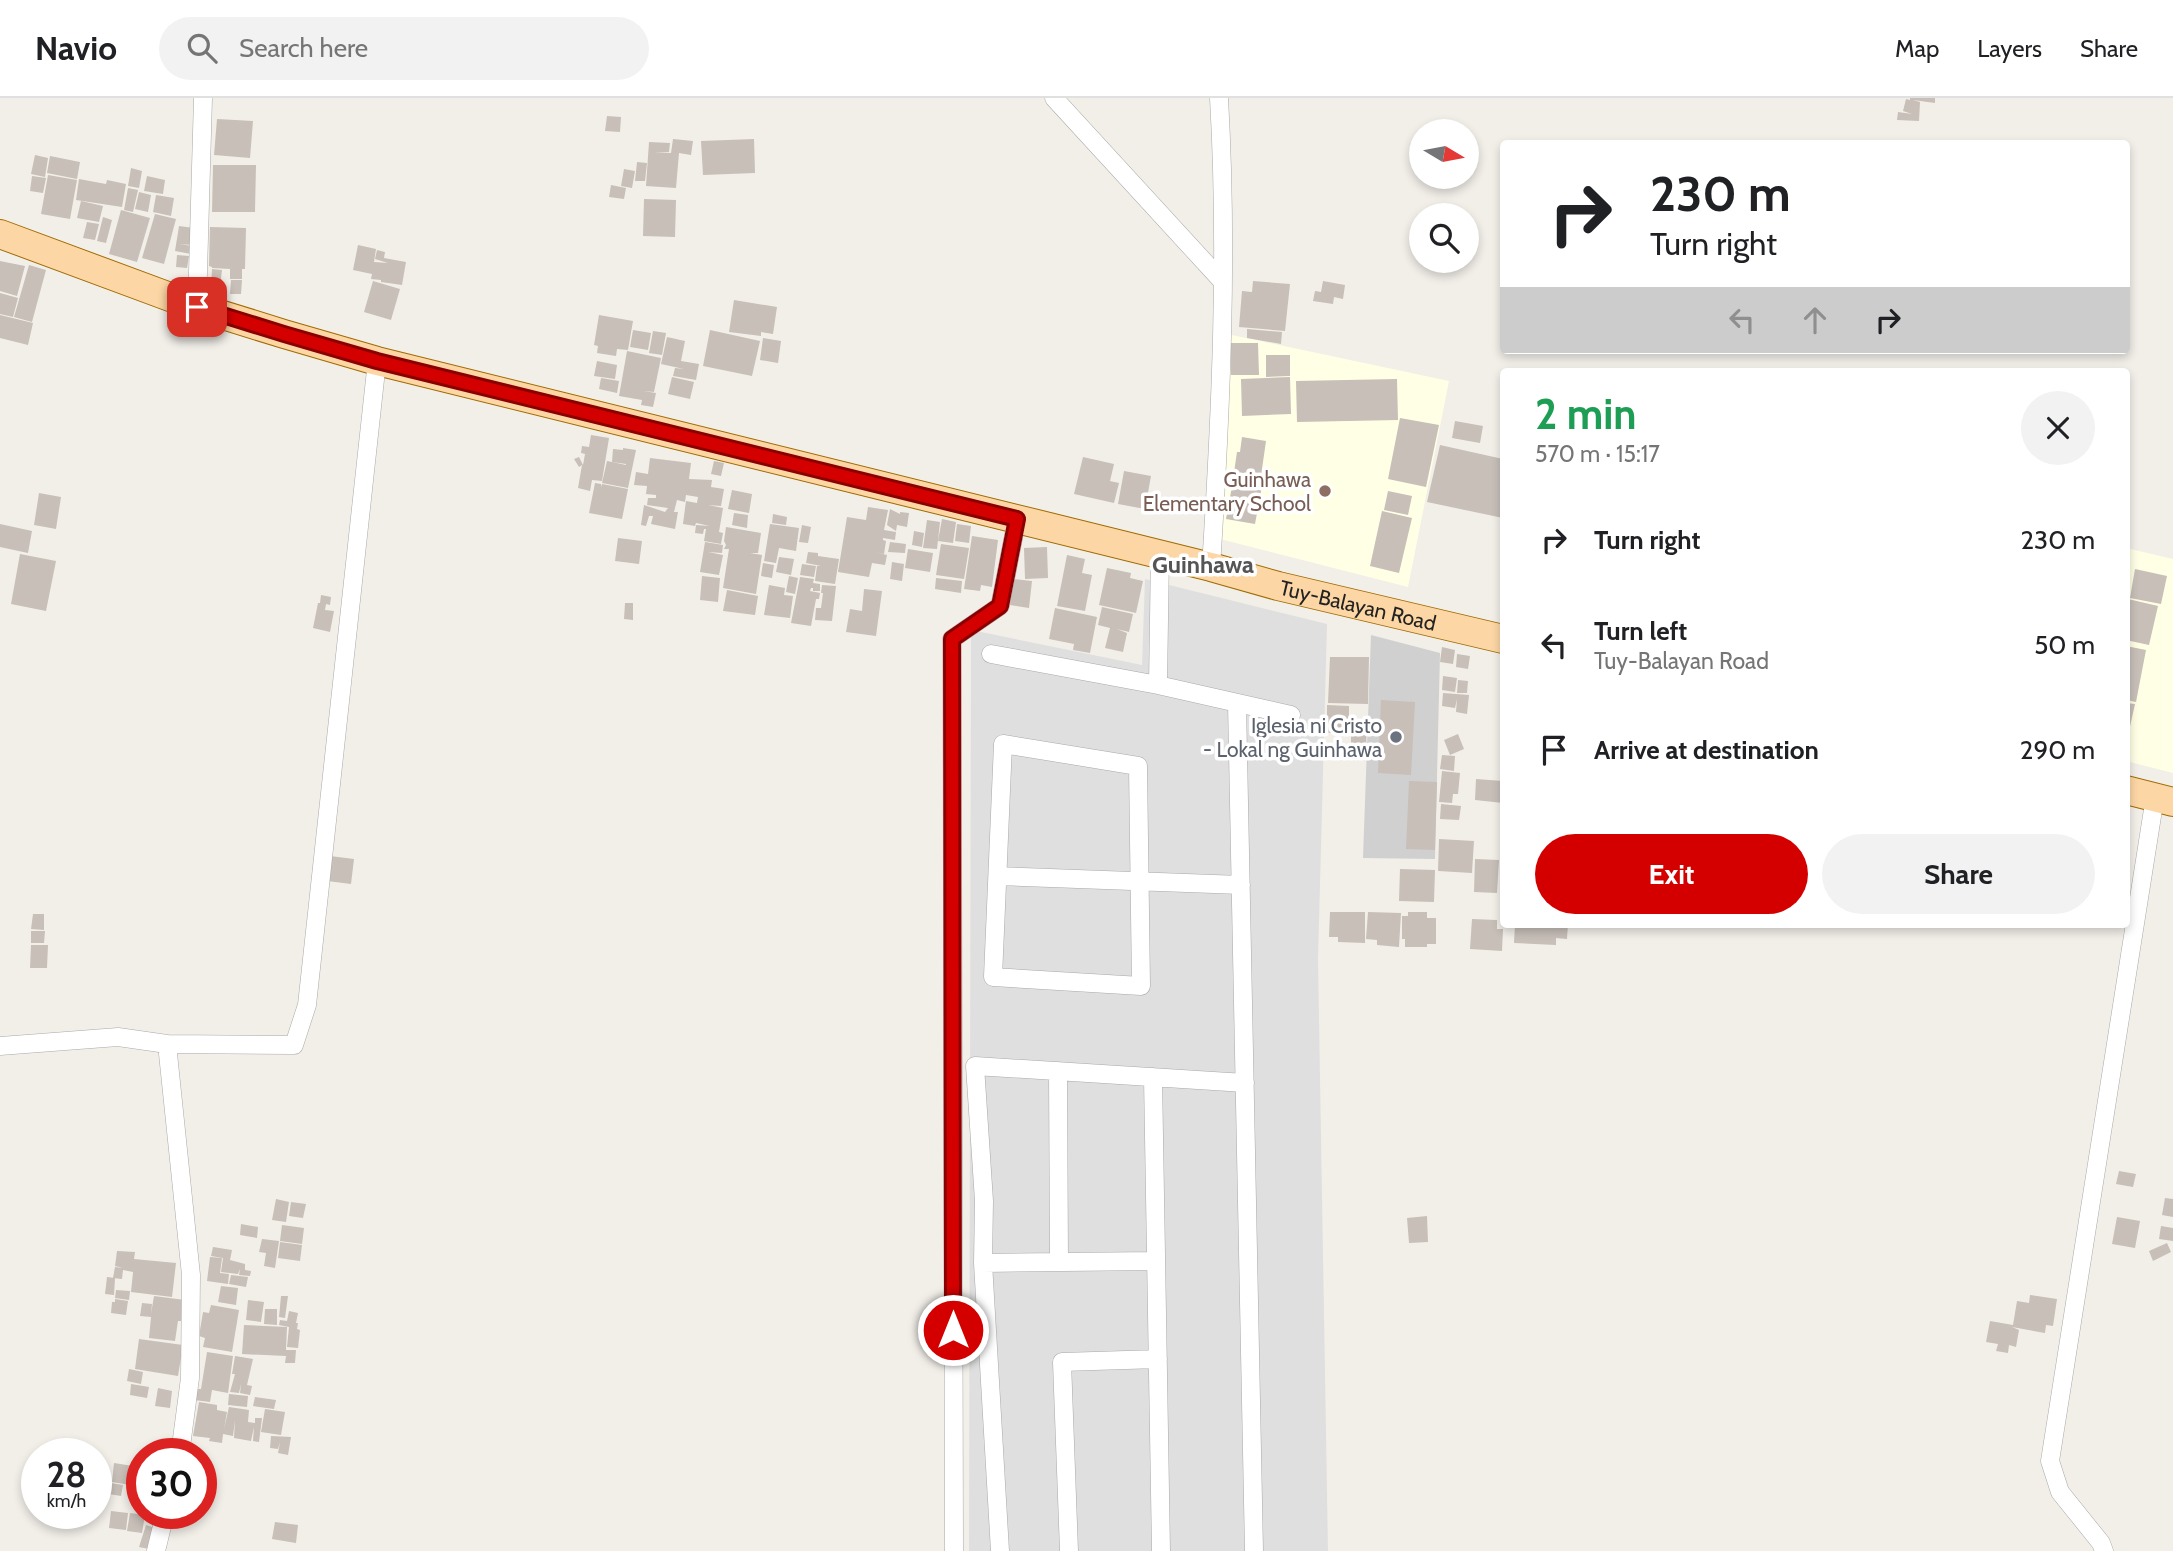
<!DOCTYPE html>
<meta charset="utf-8">
<style>
body{margin:0;font-family:Cabin,sans-serif;background:#f2f2f2;color:#202124;height:100vh;display:flex;flex-direction:column;font-size:26px;white-space:nowrap}
*{box-sizing:border-box;margin:0}
p{font-size:23px;color:#757577}
.icon{flex:none;width:38px;height:38px;fill:none;stroke:currentColor;stroke-width:2;stroke-linecap:round;stroke-linejoin:round}
.map{position:relative;flex:1;overflow:hidden}
.sheet{position:absolute;left:1500px;top:270px;width:630px;height:560px;display:flex;flex-direction:column;background:#fff;border-radius:7px;box-shadow:0 4px 10px #0003}
.sheet>*{flex:none}
.top-card{position:absolute;left:1500px;top:42px;width:630px;height:214px;border-radius:7px;box-shadow:0 4px 10px #0003;background:#fff;color:#202124;overflow:hidden}
.needle{width:46px;rotate:100deg}
.buttons{position:absolute;left:1409px;top:21px;display:grid;gap:14px}
.buttons a{display:grid;place-items:center;width:70px;height:70px;border-radius:50%;background:#fff;box-shadow:0 4px 10px #0003;font-size:35px}
.speed{position:absolute;left:21px;top:1340px;display:flex;gap:14px;font-size:35px;font-weight:700;text-align:center}
.speed>*{display:grid;place-content:center;width:91px;height:91px;border-radius:50%;background:#fff;box-shadow:0 4px 10px #0003;line-height:1}
.speed small{font-size:18px;font-weight:400}
.speed .limit{border:10px solid #d22;background:#fff;color:#111}
.pin{position:absolute;display:grid;place-items:center;width:60px;height:60px;color:#fff;margin:-30px;border-radius:14px;box-shadow:0 4px 10px #0006}
.me{position:absolute;width:77px;margin:-38px;rotate:0deg;stroke-linejoin:round;filter:drop-shadow(0 0 5px #0008)}
.turn{display:flex;align-items:center;gap:24px;height:147px;padding:0 35px;font-size:32px}
.turn .icon{width:91px;height:91px;stroke-width:2.5}
.turn b{display:block;font-size:49px;line-height:60px}
.lanes{display:flex;align-items:center;height:66px;padding:0 35px;background:#0003;justify-content:center;gap:35px;direction:ltr}
.lanes .off{opacity:.35}
.round{display:grid;place-items:center;flex:none;width:74px;height:74px;border-radius:37px;background:#f2f2f2}
.headline{display:flex;align-items:center;justify-content:space-between;height:119px;padding:0 35px}
h1{font-size:42px;font-weight:800;line-height:52px;color:#1e9e55}
.primary-button{display:flex;gap:14px;margin-top:auto;padding:14px 35px}
.primary-button a{flex:1;height:80px;border-radius:42px;background:#d40000;color:#fff;font-size:28px;font-weight:800;line-height:80px;text-align:center}
.primary-button a+a{background:#f2f2f2;color:#202124}
ul{padding:0;list-style:none}
li{display:flex;align-items:center;gap:21px;height:105px;padding:0 35px}
li div{flex:1}
li b{display:block;font-size:26px}
li em{font-style:normal}
header{display:flex;align-items:center;gap:42px;box-sizing:border-box;height:98px;padding:0 35px;background:#fff;border-bottom:2px solid #e0e0e0}
header strong{font-size:33px}
nav{display:flex;gap:38px;margin-inline-start:auto;font-size:24px}
.search{width:490px;height:63px;background:#f2f2f2;display:flex;align-items:center;gap:18px;box-sizing:border-box;padding:0 24px;border-radius:38px;color:#757577;font-size:26px}
.map>svg:first-child{display:block}
.residential{fill:#e0dfdf}
.education{fill:#ffffe5}
.religious{fill:#d0d0d0}
.building{fill:#c7bfb8}
.lines{fill:none;stroke-linecap:round;stroke-linejoin:round}
.minor-casing{stroke:#a9a9a9;stroke-width:19}
.primary-casing{stroke:#a06b00;stroke-width:30}
.minor{stroke:#fff;stroke-width:18}
.primary{stroke:#fcd6a4;stroke-width:28}
.route-casing{stroke:#8a0000;stroke-width:18}
.route{stroke:#d40000;stroke-width:12}
.education-dot{fill:#8d6e63;stroke:#fff;stroke-width:2.5}
.worship-dot{fill:#6b7280;stroke:#fff;stroke-width:2.5}
.labels{text-anchor:middle;dominant-baseline:central;stroke-width:7;stroke-linejoin:round;paint-order:stroke}
.education-label{font-size:21px;fill:#785e54;stroke:#fff;text-anchor:end}
.street-label{font-size:21px;fill:#222;stroke:#fff}
.worship-label{font-size:21px;fill:#5b616d;stroke:#fff;text-anchor:end}
.quarter-label{font-size:24px;font-weight:bold;fill:#555;stroke:#fff}
</style>
<header>
<strong>Navio</strong>
<div class="search"><svg class="icon" aria-label="search" viewBox="0 0 24 24"><circle cx="10" cy="10" r="6"/><path d="M15 15l6 6"/></svg>Search here</div>
<nav><a>Map</a><a>Layers</a><a>Share</a></nav>
</header>
<div class="map">
<svg width="2173" height="1453" viewBox="0 0 2173 1453">
<rect width="100%" height="100%" fill="#f2efe9"/>
<!-- residential -->
<path class="residential" d="M1145,481L1327,526L1318,861L1328,1453H969L971,532L1142,567Z"/>
<!-- education -->
<path class="education" d="M1227,236L1449,283L1408,489L1220,441Z
M2126,450L2173,461V675L2126,663Z"/>
<!-- religious -->
<path class="religious" d="M1371,537L1440,555L1435,761L1363,760Z"/>
<!-- building -->
<path class="building" d="M1910,0H1935V5L1913,2L1920,4L1919,23L1897,22L1898,14L1912,16L1903,13L1906,1L1910,2Z
M607,18L621,19L620,34L605,33Z
M217,21L253,23L250,60L214,57Z
M673,41L693,43L691,57L679,55L676,90L646,88L649,44L670,45L669,54H654L671,55Z
M754,41L755,75L703,77L701,43Z
M35,57L48,60L45,79L31,76Z
M50,58L80,64L77,81L47,75Z
M637,64L647,65L645,83H635Z
M213,67H256L255,114H212Z
M131,70L142,73L139,90L128,88Z
M624,71L635,73L632,90L621,88Z
M48,77L77,82L70,121L41,116Z
M32,78L46,80L43,95L30,93Z
M147,78L165,82L163,96L144,93Z
M79,81L106,86L107,82L126,86L122,109L76,102Z
M611,87L626,90L624,101L609,99Z
M128,90L138,92L133,114L124,112Z
M139,94L151,97L148,114L135,111Z
M156,97L174,100L171,118L153,114Z
M644,101L676,102L675,139L643,138Z
M81,103L103,108L99,124L77,120Z
M121,112L150,120L137,164L109,156Z
M155,116L176,121L164,166L142,160Z
M103,119L112,122L106,145L97,143Z
M87,124L99,126L95,142L83,140Z
M179,128L194,130L192,147L179,146L192,148L191,156L175,153Z
M210,129L246,130L245,171H242V181H230V171L212,170V169L209,168Z
M358,147L376,151L374,164L388,165L375,161L377,152L385,154L384,160L406,164L402,187L381,184V182L371,181L372,176L353,172Z
M177,157L189,158L187,170L176,169Z
M0,163L25,168L17,198L0,193Z
M29,167L46,172L32,224L14,219Z
M212,171L222,172L220,188H211Z
M231,182H242L241,196H230Z
M373,183L400,191L391,222L364,214Z
M1253,183L1290,186L1285,233L1239,229L1242,193L1252,194Z
M1323,183L1345,187L1343,201L1334,199L1333,206L1313,203L1315,193L1321,194Z
M0,195L18,200L13,219L0,216Z
M734,202L777,209L773,236L761,234V238L729,234Z
M0,217L33,225L28,247L0,240Z
M599,217L633,223L628,252L617,251L616,258L597,255L598,248L594,247Z
M1247,231L1282,234L1281,246L1247,240Z
M633,232L651,235L648,252L630,249Z
M710,232L760,243L752,278L703,268Z
M653,233L666,235L662,257L649,255Z
M667,239L685,243L681,263L699,266L696,282L673,278L675,270L684,271L661,266Z
M763,240L781,243L778,265L760,262Z
M1230,245H1258L1259,277H1231Z
M627,253L661,260L654,294L643,293L656,295L653,309L641,307L642,302L619,298Z
M1266,257H1290V278L1266,279Z
M597,263L617,267L615,281L594,278Z
M672,279L694,284L690,301L668,296Z
M1290,279L1291,316L1242,318L1241,281Z
M601,280L619,283L617,295L599,291Z
M1397,281L1398,322L1297,324L1296,283Z
M1400,320L1439,327L1426,389L1388,381Z
M1455,323L1483,328L1480,345L1452,340Z
M591,337L609,340L602,383L592,382L590,393L578,390L582,367L579,369L574,361L579,359L583,367L585,356L594,358L581,355L582,348L589,349Z
M1242,339L1266,343L1260,385L1233,381L1237,354H1240Z
M1440,347L1503,361V420L1427,404Z
M623,350L636,352L628,390L602,385L607,363L626,367V366L612,364L613,351L623,352Z
M1083,359L1114,366L1110,383L1119,385L1114,405L1074,396Z
M650,360L691,365L689,381L712,382L711,389L724,391L721,408L708,407L723,410L719,434L723,435L721,446L704,443L706,431H704L703,436L695,435L696,427L710,428L696,425L695,428L683,426L686,403L697,405L698,399L686,397L685,404L677,402L674,414H678L675,431L651,426L653,418H649L646,428L641,427L644,407L665,414L668,410L647,407L648,400H656V397L646,396L647,388L634,387L636,374L648,376Z
M714,363L724,365L721,378L711,376Z
M1124,373L1151,378L1145,411L1118,406Z
M1233,383L1262,388L1255,426L1226,421Z
M595,385L601,386V389L602,386L628,391L622,421L589,415Z
M732,392L752,396L749,415L728,411Z
M1388,393L1412,398L1408,417L1384,412Z
M39,395L61,399L56,431L34,427Z
M868,409L888,412L884,432L896,434L895,442L883,440V442L886,443L884,456L875,454L887,457L885,467L872,465L869,479L838,474L847,419L866,422Z
M890,411L900,416V414L909,415L907,429L897,427L896,433L887,427Z
M1382,413L1412,420L1399,475L1370,468Z
M734,415L748,417L747,430L732,427Z
M773,416L787,419L786,427L772,425Z
M942,421L956,424L953,445L938,443Z
M927,422L940,424L937,451L923,450Z
M0,426L32,433L28,455L0,449Z
M770,426L799,430L796,453L779,450L776,465L764,463Z
M957,426L971,428L969,445L955,443Z
M802,427L811,429L808,445L799,444Z
M726,429L761,435L758,455H750L762,457L756,496L723,490L729,451H724L726,447L724,443Z
M914,433L924,435L922,449L912,447Z
M972,438L998,442L992,489L981,487L980,493L964,491Z
M618,440L642,443L639,466L615,463Z
M705,444L723,447L722,455L708,454L723,457L719,477L700,474Z
M890,444L906,446L905,455L888,454Z
M941,446L969,450L964,481L936,477Z
M1047,449L1048,480L1025,481L1024,450Z
M908,451L933,455L930,474L905,470Z
M808,454L818,455V458L839,461L835,486L815,483L817,468H821L806,465Z
M20,456L56,463L46,513L11,506Z
M1067,457L1085,461L1082,475L1092,477L1085,513L1057,508Z
M779,459L794,461L791,477L776,474Z
M892,464L904,466L902,483L890,481Z
M763,465L774,467L772,480L761,478Z
M802,466L816,468L814,479L800,477Z
M1107,470L1131,475L1130,480L1143,483L1136,515L1099,507Z
M2135,471L2167,478L2161,506L2130,500Z
M702,478L720,480L718,504L700,502Z
M789,478L798,480L795,496L786,494Z
M800,479L814,481L813,485L820,486V493H813V490H811L810,493L820,495L819,501H816L811,528L791,525Z
M936,480L962,483L961,495L935,491Z
M1013,481L1032,483L1029,510L1010,507Z
M769,487L785,490L784,497L793,498L790,520L764,517Z
M822,487L836,488L832,523L815,522L816,510H821L823,495H821Z
M864,491L882,493L876,538L846,534L850,511L862,513Z
M727,492L758,498L755,517L723,513Z
M321,497L331,499L330,507L326,506L325,512L334,513L330,534L313,530L318,505H320Z
M2128,501L2158,508L2149,547L2126,542Z
M625,505H633V522L624,521Z
M1102,509L1133,516L1129,534L1117,531L1127,535L1123,554L1105,550L1110,530L1098,527Z
M1055,510L1097,519L1090,555L1073,552L1074,546L1049,541Z
M2126,548L2146,552L2136,604L2126,602Z
M1442,549L1455,552L1453,566L1440,564Z
M1457,556L1470,558L1468,571L1456,569Z
M1330,559H1369L1368,606L1328,605Z
M1443,578L1457,580L1455,594L1442,592Z
M1458,582L1468,583L1467,595H1457Z
M1443,595L1469,597L1467,616L1456,614L1457,601L1455,610L1442,608Z
M1381,602L1415,604L1411,677L1378,675Z
M2126,605L2135,606L2127,642L2126,641Z
M1327,607L1349,608V635H1327Z
M1351,621H1367L1366,652H1351Z
M1458,636L1464,651L1450,657L1444,642Z
M1442,657L1455,658L1454,673L1440,671Z
M1442,673L1460,675L1458,696H1453L1452,705L1439,704Z
M1476,681L1503,683V705L1475,702Z
M1409,683L1437,684L1435,752L1406,751Z
M1441,706L1461,708L1459,722L1440,721Z
M1439,741L1474,743L1472,775L1438,773Z
M330,758L354,761L351,786L327,783Z
M1475,761L1499,762L1497,795L1474,794Z
M1400,771L1435,772L1434,804L1399,803Z
M1330,814H1365V845L1338,844V839H1329Z
M1368,814L1401,815L1399,849L1377,847V842L1366,841Z
M1408,814H1427V820H1436V846H1427V849H1405V841H1402V818H1408Z
M33,816H44V832L31,831Z
M1472,821L1497,822V831H1503L1502,853L1470,851Z
M1515,826H1568L1567,841L1556,840V847L1514,845Z
M31,833H45L44,845H31Z
M31,847H48L47,870H30Z
M2119,1073L2136,1076L2133,1089L2116,1086Z
M2165,1100L2173,1101V1119L2162,1117Z
M276,1101L289,1104L286,1124L272,1122Z
M291,1104L306,1106L303,1120L289,1118Z
M1427,1118L1428,1144L1409,1145L1407,1120Z
M2117,1119L2140,1123L2135,1150L2112,1146Z
M241,1126L258,1129L257,1140L240,1137Z
M282,1127L304,1130L302,1146L280,1143Z
M2161,1128L2173,1130V1143L2159,1141Z
M262,1141L279,1143L275,1170L264,1168L266,1155L259,1154Z
M280,1144L302,1147L300,1163L278,1160Z
M2167,1145L2171,1154L2153,1163L2149,1153Z
M213,1149L232,1152L230,1162L245,1166V1172L251,1173L250,1178L239,1177L240,1171L238,1176L221,1174L223,1160L211,1158Z
M117,1153L135,1154L134,1161L176,1165L172,1199L131,1194L133,1174L123,1172L122,1181L113,1180L115,1169L123,1170L115,1168Z
M210,1159L222,1160L220,1175L229,1176L228,1186L207,1183Z
M231,1177L248,1179L246,1189L229,1186Z
M107,1179L115,1180L114,1197L105,1196Z
M221,1188L238,1190L236,1207L218,1204Z
M116,1192L130,1193L129,1202L115,1200Z
M2030,1197L2057,1201L2053,1228L2046,1227L2045,1235L2012,1229L2019,1232L2016,1249L2009,1247L2008,1255L1996,1253L1998,1246L1986,1244L1990,1223L2013,1227L2017,1203L2029,1205Z
M154,1198L185,1202L182,1223H178L175,1243L149,1240L151,1219L140,1218L142,1205L152,1206L151,1216Z
M281,1198H288L285,1220L279,1219Z
M115,1201L128,1203L126,1217L111,1215L112,1204H115Z
M248,1202L264,1204L261,1224L246,1222Z
M211,1207L239,1212L232,1254L203,1249L205,1240L199,1238L203,1214L209,1215Z
M265,1211H277V1227L264,1226Z
M289,1213L298,1215L296,1225H298L297,1231L300,1232L298,1250L287,1249L289,1229L279,1227L280,1222L287,1223Z
M244,1227L287,1229L286,1252H296L295,1265H285L286,1258L242,1256Z
M139,1241L183,1247L178,1278L135,1271Z
M207,1254L233,1258L228,1295L212,1292L210,1304L194,1302L196,1291H201Z
M235,1258L253,1261L247,1287L252,1288L250,1297L240,1295L241,1286L239,1295L230,1294L235,1276H232Z
M129,1271L143,1274L141,1286L127,1283Z
M131,1286L149,1289L147,1300L130,1297Z
M158,1290L172,1293L170,1310L155,1308Z
M229,1296L248,1298L247,1309L228,1307Z
M255,1299L276,1302L274,1311L253,1308Z
M199,1304L217,1307V1312L227,1314L224,1331L229,1309L249,1312L248,1324L255,1325V1320H262L259,1344L253,1343L254,1329L251,1343L234,1340L235,1322L233,1338L223,1336L222,1345L209,1343L210,1340L193,1338Z
M265,1311L285,1314L281,1337L261,1334Z
M271,1338L291,1339L288,1357L278,1355L280,1344L278,1351L270,1350Z
M114,1365L133,1368L130,1387L112,1384Z
M134,1366L142,1367V1390L132,1389Z
M111,1385L123,1387L121,1398L109,1396Z
M111,1413L128,1415L126,1432L109,1430Z
M130,1415L145,1417L142,1435L127,1433Z
M275,1424L298,1427L296,1445L272,1441Z
M146,1427L155,1430L149,1451L139,1449Z"/>
<g class="lines">
<defs>
<path id="minor" d="M1054,0L1222,183
M197,209L203,0
M1160,456L1158,587L1291,617
M1211,469C1221,313 1228,156 1219,0
M991,556L1158,587
M1237,605L1254,1453
M1003,646L1138,668L1141,888L993,879Z
M998,778L1241,787
M0,948L118,939L167,946
M1058,973L1059,1164
M1153,979L1161,1453
M983,1165L1156,1163
M180,1356L190,1280L191,1177L167,946L294,947L307,907L377,263
M156,1453L165,1416
M954,1453L952,541L1000,508L1017,421
M1000,1453L983,1165L984,1103L975,968L1245,985
M1069,1453L1062,1264L1158,1261
M2104,1453L2101,1445L2060,1394L2050,1363L2155,699"/>
<g id="primary">
<path id="s1" d="M0,136L197,209L284,236L377,263L1211,469L1278,488L1503,541"/>
<path d="M2126,692L2173,704"/>
</g>
</defs>
<!-- minor casing -->
<use href="#minor" class="minor-casing"/>
<!-- primary casing -->
<use href="#primary" class="primary-casing"/>
<!-- minor -->
<use href="#minor" class="minor"/>
<!-- primary -->
<use href="#primary" class="primary"/>
</g>
<g class="lines">
<defs>
<path id="route" d="M197,209L284,236L377,263L1017,421L1000,508L952,541L953,1232"/>
</defs>
<!-- route casing -->
<use href="#route" class="route-casing"/>
<!-- route -->
<use href="#route" class="route"/>
</g>
<!-- markers -->
<circle class="education-dot" cx="1325" cy="393" r="7"/>
<circle class="worship-dot" cx="1396" cy="639" r="7"/>
<g class="labels">
<!-- education labels -->
<g class="education-label">
<text x="1311" y="381">Guinhawa<tspan x="1311" dy="24">Elementary School</tspan></text>
</g>
<!-- street labels -->
<g class="street-label">
<text stroke="none"><textPath href="#s1" startOffset="1409">Tuy-Balayan Road</textPath></text>
</g>
<!-- worship labels -->
<g class="worship-label">
<text x="1382" y="627">Iglesia ni Cristo<tspan x="1382" dy="24">- Lokal ng Guinhawa</tspan></text>
</g>
<!-- quarter labels -->
<g class="quarter-label">
<text x="1203" y="466">Guinhawa</text>
</g>
</g>
</svg>
<div class="buttons">
<a><svg class="needle" viewBox="-14 -14 28 28"><path d="M0-13l5 13h-10z" fill="#e53935"/><path d="M0 13l5-13h-10z" fill="#757577"/></svg></a>
<a><svg class="icon" aria-label="search" viewBox="0 0 24 24"><circle cx="10" cy="10" r="6"/><path d="M15 15l6 6"/></svg></a>
</div>
<div class="speed"><div>28<small>km/h</small></div><div class="limit">30</div></div>
<div class="pin" style="left:197px;top:209px;background:#d93025"><svg class="icon" aria-label="arrive" viewBox="0 0 24 24"><path d="M6 21V4h12l-3 4 3 4H6"/></svg></div>
<svg class="me" style="left:953px;top:1232px" viewBox="-20 -20 40 40"><circle r="17" fill="#d40000" stroke="#fff" stroke-width="3"/><path d="M0-11L8 9 0 5-8 9z" fill="#fff"/></svg>
<div class="top-card">
<div class="turn"><svg class="icon" aria-label="right" viewBox="0 0 24 24"><path d="M7 20v-9h11M14 6l5 5-5 5"/></svg><div><b>230 m</b>Turn right</div></div>
<div class="lanes"><svg class="icon off" aria-label="left" viewBox="0 0 24 24"><path d="M17 20v-9H6M10 6l-5 5 5 5"/></svg><svg class="icon off" aria-label="ahead" viewBox="0 0 24 24"><path d="M12 20V5M6 11l6-6 6 6"/></svg><svg class="icon" aria-label="right" viewBox="0 0 24 24"><path d="M7 20v-9h11M14 6l5 5-5 5"/></svg></div>
</div>
<section class="sheet">
<div class="headline"><div><h1>2 min</h1><p>570 m · 15:17</p></div><a class="round"><svg class="icon" aria-label="close" viewBox="0 0 24 24"><path d="M6 6l12 12M18 6L6 18"/></svg></a></div>
<ul>
<li><svg class="icon" aria-label="right" viewBox="0 0 24 24"><path d="M7 20v-9h11M14 6l5 5-5 5"/></svg><div><b>Turn right</b></div><em>230 m</em></li>
<li><svg class="icon" aria-label="left" viewBox="0 0 24 24"><path d="M17 20v-9H6M10 6l-5 5 5 5"/></svg><div><b>Turn left</b><p>Tuy-Balayan Road</p></div><em>50 m</em></li>
<li><svg class="icon" aria-label="arrive" viewBox="0 0 24 24"><path d="M6 21V4h12l-3 4 3 4H6"/></svg><div><b>Arrive at destination</b></div><em>290 m</em></li>
</ul>
<div class="primary-button"><a>Exit</a><a>Share</a></div>
</section>
</div>
